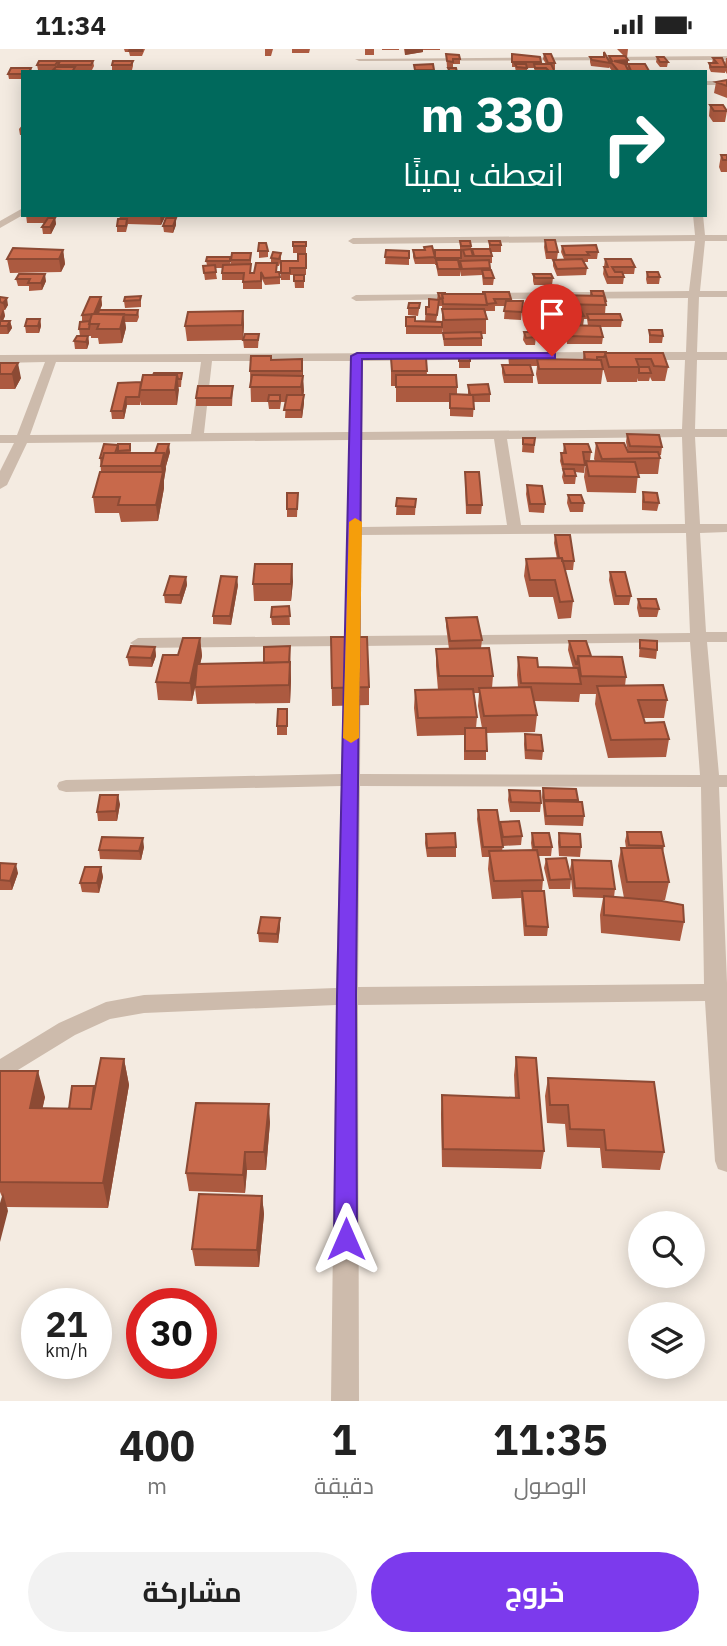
<!DOCTYPE html>
<html lang="ar">
<meta charset="utf-8">
<style>
body{margin:0;font-family:"IBM Plex Sans",Cairo,sans-serif;background:#f2f2f2;color:#222;direction:rtl;height:100vh;display:flex;flex-direction:column;font-size:26px;white-space:nowrap}
*{box-sizing:border-box;margin:0}
p{font-size:23px;color:#767676}
.icon{flex:none;width:38px;height:38px;fill:none;stroke:currentColor;stroke-width:2;stroke-linecap:round;stroke-linejoin:round}
.map{position:relative;height:1352px;overflow:hidden;direction:ltr}
.sheet{display:flex;flex-direction:column;background:#fff;flex:1}
.sheet>*{flex:none}
.banner{position:absolute;left:21px;top:21px;width:686px;height:147px;border-radius:0px;box-shadow:0 4px 18px #0003;direction:rtl;background:#00695c;color:#fff;overflow:hidden}
.controls{position:absolute;left:628px;top:1162px;display:grid;gap:14px}
.controls a{display:grid;place-items:center;width:77px;height:77px;border-radius:50%;background:#fff;box-shadow:0 4px 18px #0003;font-size:35px}
.speed{position:absolute;left:21px;top:1239px;display:flex;gap:14px;font-size:35px;font-weight:700;text-align:center}
.speed>*{display:grid;place-content:center;width:91px;height:91px;border-radius:50%;background:#fff;box-shadow:0 4px 18px #0003;line-height:1}
.speed small{font-size:18px;font-weight:400}
.speed .limit{border:10px solid #d22;background:#fff;color:#111}
.pin{position:absolute;display:grid;place-items:center;width:60px;height:60px;color:#fff;margin:-72px -30px;border-radius:50% 50% 50% 0;rotate:-45deg;box-shadow:0 0 7px #0007}
.pin .icon{rotate:45deg}
.me{position:absolute;width:77px;margin:-38px;rotate:0deg;stroke-linejoin:round;filter:drop-shadow(0 0 5px #0008)}
.turn{display:flex;align-items:center;gap:24px;height:147px;padding:0 28px;font-size:32px}
.turn .icon{width:91px;height:91px;stroke-width:2.5}
.turn b{display:block;font-size:49px;line-height:60px}
.eta{display:flex;justify-content:space-evenly;align-items:center;height:119px;text-align:center}
.eta b{font-size:42px;font-weight:700;line-height:49px}
.action{display:flex;gap:14px;margin-top:auto;padding:14px 28px}
.action a{flex:1;height:80px;border-radius:42px;background:#7c3aed;color:#fff;font-size:28px;font-weight:700;line-height:80px;text-align:center}
.action a+a{background:#f2f2f2;color:#222}
.status{display:flex;justify-content:space-between;align-items:center;height:49px;padding:0 35px;background:#fff;direction:ltr}
.status svg{height:19px;fill:currentColor}
.map>svg:first-child{display:block}
.lines{fill:none;stroke-linecap:round;stroke-linejoin:round}
.minor{fill:#cdbbac;fill-rule:evenodd}
.wall{fill:#ac5a40;fill-rule:evenodd}
.shaded-wall{fill:#8c4a34}
.building{fill:#c8694b;stroke:#8c4a34;stroke-width:2}
.route{fill:#7c3aed;stroke:#51269a;stroke-width:2}
.slow{fill:#f59e0b}
</style>
<div class="status"><b>11:34</b><svg viewBox="0 0 49 12"><path d="M0 12V9h3v3zM5 12V6h3v6zM10 12V3h3v9zM15 12V0h3v12zM26 1h20v11H26zM47 4h2v5h-2z"/></svg></div>
<div class="map">
<svg width="727" height="1352" viewBox="0 0 727 1352">
<rect width="100%" height="100%" fill="#f4ebe1"/>
<g class="lines">
<!-- minor -->
<path class="minor" d="M727,7V11L359,12L355,10Z
M705,32H727V36H705Z
M23,159V166L0,179V172Z
M693,166H703L705,186H727V192H705L700,242H727V248H699L697,303H727V311H697L695,380H727V388H695L700,475H727V483L700,484L706,583H727V593H707L719,726H727V738H719L727,934V1123L718,1120L715,1112L705,952L358,956L359,1352H331L336,956L144,964L110,970L75,986L0,1032V1010L59,974L106,953L144,946L336,939L341,737L66,743L59,741L57,737L59,733L66,731L341,725L344,597L138,599L130,594L138,589L345,587L349,391L27,394L7,436L0,440V422L14,394H0V386H17L45,313L0,314V306L605,303L611,307L609,309L363,312L362,383L682,380L685,311H640L634,307L640,303H686L688,249L489,250L484,247L489,244L689,242L695,192L353,195L348,192L353,189L695,186ZM212,312H351L349,383L204,384ZM56,313H201L191,385L30,386ZM682,388L685,475L521,476L507,390ZM494,390L507,476L362,478V391ZM686,484L690,584L361,587V486ZM690,593L700,726L360,725L361,597ZM360,737L701,738L704,935L358,938Z
M461,245L465,246V250L356,252L351,249L356,246Z"/>
</g>
<!-- wall -->
<path class="wall" d="M124,0H145L142,7H130L129,3H125Z
M265,0H273L271,7H265Z
M292,0H310L309,4H292Z
M365,0H374V6H365Z
M382,0H399V1H382Z
M404,0H440V1H423V3L405,6Z
M606,0H628L627,9L628,11V16L626,17L627,19L628,15L649,22V23H613L609,18V19L591,17L590,13V8H604V3L608,11L609,7H624L617,0Z
M446,5L460,10V15H453V18H447Z
M512,5L541,13V15H546L543,10L544,5L555,14V20H554L555,23H535L534,19H527V23H516L515,18H512Z
M657,8L668,13L667,18H660L656,13Z
M713,9L725,16L726,9H727V25L725,22V24L711,23L709,19V14H712Z
M58,12V18V16L93,12L94,17L92,21H76V23L38,21L37,16Z
M133,12V17L132,21H112V16Z
M414,16L434,21V23H414Z
M31,19L32,23H23V30H9L8,25Z
M727,31V49L714,44L716,33Z
M710,56L727,62L725,73H713L709,67Z
M23,75V86H20L19,80Z
M721,106H727V123H721L719,118Z
M26,166H55L54,169H55L56,175L51,185H43L42,178L45,174H27Z
M119,166H166L161,176L128,175L126,183H117V177L120,170Z
M176,169V176L173,184L164,183L163,177Z
M545,191L558,203L557,210H546L544,198Z
M460,192L471,197L472,205V200H489V192L501,196V203H491L492,207V214H489L490,221L494,229L493,236H483L482,226L461,227L460,222V227H438L436,216H435V211V215H415L413,208V201H424V198L435,207L460,201Z
M306,193V204H293V197Z
M259,194L268,202V208L259,209Z
M562,197L598,203L597,210H588V213H584L587,219L586,226L557,227L553,217V211L564,210L561,203Z
M63,201L65,215L61,223L10,224L7,210Z
M386,201L409,202V216L385,215Z
M281,204V211L279,217H277V223L280,228V235L265,236L262,230V240H243V231H222V219H215L217,230L205,231L203,217L207,216L206,212L230,208V216L231,211H251V224H254L271,214V209Z
M306,205V226H290V231H281V212H298Z
M605,210L635,218L634,225H623L624,228L623,235H607L603,225Z
M647,223L660,228L659,235H647L646,230Z
M19,225L46,232L42,241L29,242V237H18L16,230Z
M533,225L553,229L552,236H534L533,232Z
M294,226H304V239H295Z
M591,242L606,252L605,265L622,271L621,278H601L603,288L602,295H567L565,282L540,283L535,274L536,270H526L525,265L526,258L552,259L553,246H590ZM584,270H587L588,277H583Z
M483,243L511,250V252H523L521,271L504,270L505,257H495V262H486V285H481L482,289V297H444L442,279V285H406V268L415,272H425L426,258H429L437,251L438,244L483,245ZM439,256V257H442V273H436Z
M141,247V258L125,259L124,252Z
M0,248L8,256L5,261H4L5,267L3,272H10L12,279L8,285H0Z
M101,248L102,256L100,261H138L139,268L137,273H125L126,279L122,294L99,295L98,289H91V287H88L89,294L87,300H75L74,292L80,287L79,280L82,273V266Z
M420,254L418,267L408,266V259Z
M243,262L244,276L243,291L187,292L185,277Z
M40,270L41,277L39,284H26L25,277Z
M649,281L663,287L662,294H649Z
M524,283L536,288L535,296H526L523,291Z
M259,285L258,299H244L243,291Z
M584,303L649,304L668,318L665,332H652L650,328L649,332H638V329L637,333H607L603,319V316H602L603,320L601,335H538L536,325L537,317H530L533,326V334H504L502,324V316H509L508,305L540,309V310H583Z
M459,305L470,312V319H459Z
M391,309H426L427,326L457,338V346H468V336L490,345V353H474L473,368L450,367V353H396V337H391Z
M302,310L304,354L302,369H285L286,353H281L280,360H269L268,353H251L250,322L271,311Z
M0,314L21,329L15,340H0Z
M182,324L181,338H178L177,356H141V352L140,356H127L124,370H112L111,362L141,333L165,326Z
M233,337L232,357H196V349Z
M627,385L662,398L661,406H659L660,409L658,425H638L636,444L587,443L584,428L586,412H595L594,410L596,394L628,403L626,393Z
M523,389H535L534,404L522,403Z
M130,395L131,404L170,403L166,417L164,431V439L158,472L121,473L119,464H95L93,448L101,423L100,409L118,396Z
M564,395L591,403L590,411H584L585,416L584,424L575,423L576,427L575,435H564L562,428L563,423L560,412L561,404H563Z
M465,423L482,456L481,465H466Z
M527,436L545,455L544,464L529,463L526,445Z
M643,443L659,454L657,462L642,461V452Z
M298,444L297,468H287V460Z
M568,446L584,454L583,463H570L567,454Z
M397,449L416,450L415,466H396Z
M555,486L574,512L573,521H564L573,552L571,569L558,570L553,548H529L524,527L526,510H557L554,494Z
M610,523L631,547L629,556H614L609,531Z
M186,528L187,536L181,555L165,554L164,546Z
M293,532L291,552H254L253,535Z
M238,536L231,576L213,575V567Z
M638,550L659,560L657,568H639L637,559Z
M289,557L290,576H272L271,568Z
M446,569L482,591L481,599L493,627L492,639L518,638L517,626L518,608L538,618L573,619L568,601L569,592L591,607L626,628L625,637L667,651L664,669H643L645,674L669,690L666,708L608,709L595,655L596,645H580L579,653L534,652L537,666L535,683L486,684V711H464V686L417,687L414,659L415,641H438L436,617V600H449L446,577ZM473,644H479L478,657L482,679H476L477,668Z
M331,588L369,638V656L332,657Z
M200,589L202,607L200,615L264,614L290,597L291,631L290,654L197,655L195,639L192,652L158,651L156,633L178,606Z
M640,591L657,601L656,610L639,608Z
M155,598L156,607L152,618L129,617L127,608Z
M287,660V686H277V677Z
M525,685L543,702L542,711L525,710L524,695Z
M543,739L578,751L577,753L584,767L583,777L545,776L542,748Z
M509,741L541,754L540,763H510L508,751Z
M120,755L117,772H98L97,763Z
M478,761L500,779V773L522,787L521,796L503,797L502,802L532,801L531,794L532,784L552,798L551,807H538L543,831L542,842L548,878L547,887H524L521,849L492,850L488,820L489,808H482L477,770Z
M627,783L664,797L663,803L669,833L665,851H645L684,873L680,892L601,884L600,866L603,849L573,848L570,820L572,811L615,840L614,848L624,849L618,817L621,799H626L625,792Z
M559,784L581,798L580,808L559,807L558,793Z
M426,785L456,798V808H427L425,794Z
M144,798L141,811L100,810L99,801Z
M546,810L571,830L570,840H549L544,819Z
M0,814L18,824L12,841H0Z
M101,818L103,828L99,844L82,843L80,834Z
M280,869V878L278,894L259,893L258,884Z
M516,1008L544,1102L541,1120L442,1118L441,1065L442,1046L515,1049L514,1026Z
M124,1010L129,1036L108,1159L7,1158L8,1162L0,1143V1022L45,1048L42,1060H69L95,1039Z
M548,1029L664,1103L660,1121L602,1119L600,1099L567,1098L565,1075L547,1074L545,1047Z
M270,1073L266,1121H247L245,1144L189,1142L186,1124Z
M262,1147L264,1165L259,1218L195,1217L192,1200Z"/>
<!-- shaded-wall -->
<path class="shaded-wall" d="M405,0H423V3L405,6Z
M628,11V16L614,18V12Z
M160,166H166L161,176Z
M55,169L56,175L51,185L50,178Z
M176,169V176L173,184V177Z
M63,201L65,215L61,223L59,210Z
M45,225L46,232L42,241L41,234Z
M101,248L102,256L94,274L93,266Z
M7,249L8,256L5,261L3,254Z
M3,260L5,267L1,275L0,268Z
M243,262L244,276L243,291L242,276Z
M124,265L126,279L122,294L120,280Z
M40,270L41,277L39,284L38,277Z
M10,272L12,279L8,285L7,277Z
M88,287L89,294L87,300L86,293Z
M302,310L304,342L302,354L301,338L302,332Z
M18,314L21,329L15,340L12,325Z
M177,326L179,341L177,356L175,341Z
M304,346V354L302,369L301,361Z
M126,348L127,356L124,370L123,362Z
M169,395L170,403L166,417L165,409Z
M164,404L166,420L164,431V439L158,472L156,456L162,424L161,417Z
M292,515L293,532L291,552V535Z
M186,528L187,536L181,555L180,546Z
M237,528L238,536L231,576L230,567Z
M200,589L202,607L192,652L190,634Z
M155,598L156,607L152,618L151,609Z
M290,613L291,631L290,654L289,636Z
M118,746L120,755L117,772L116,762Z
M143,789L144,798L141,811L139,802Z
M16,815L18,824L12,841L10,832Z
M101,818L103,828L99,844L97,834Z
M280,869V878L278,894L277,885Z
M124,1010L129,1036L108,1159L103,1134Z
M38,1022L45,1048L37,1085L30,1059Z
M269,1055L270,1073L266,1121L264,1103Z
M245,1103L247,1121L245,1144L243,1126Z
M3,1144L8,1162L0,1193V1154Z
M262,1147L264,1165L259,1218L257,1201Z"/>
<!-- building -->
<path class="building" d="M130,0H142V2H129Z
M604,3L610,14L592,11L590,8H604Z
M446,5L459,6L460,10H453V13L447,12Z
M512,5L540,8L541,13H512Z
M544,5H551L555,14H548Z
M609,7H625L628,11L614,12L625,15L629,23H619L610,12H612Z
M657,8H664L668,13H660Z
M713,9H722L726,18H711L709,14H717Z
M39,12H58L55,16H37Z
M60,12H93L91,16H58Z
M113,12H133L131,16H112Z
M433,15L434,21H415L414,16Z
M515,15H526L527,19L517,18Z
M534,15H551L555,23H550L546,19H535Z
M628,15H645L649,22H631Z
M56,18H75L72,23L53,21Z
M11,19H31L29,23H23V25H8Z
M448,19H456L457,23H450Z
M276,22V23H164Z
M727,31V37L716,33Z
M710,56H723L727,62H714Z
M721,106H727V111H723Z
M26,166H51L26,167Z
M48,169H55L50,178H42Z
M166,169H176L173,177H163Z
M118,170H127L126,177H117Z
M545,191H555L558,203H547Z
M460,192H470L471,197H461Z
M489,192H500L501,196H490Z
M293,193H306V197H293Z
M259,194H266L268,202H258Z
M596,196L598,203H587L589,206H565L562,197Z
M432,197L435,208L415,209L413,201H425L424,198Z
M13,199L63,201L59,210H7Z
M471,200L473,207H465L463,201Z
M472,200H490L492,207H474Z
M386,201L409,202V209L385,208Z
M435,201H461V209H435Z
M273,203L281,204L279,210L271,209Z
M232,204H251L250,211H231Z
M298,205H306V219H290V224H281V212H298Z
M207,208H230V212H206Z
M582,210L587,219L557,220L553,211Z
M605,210H631L635,218H612L615,223H622L624,228H608L604,218H608Z
M436,211H458L460,220H438Z
M489,211L490,219L462,220L460,212Z
M256,214H277L276,223H279L280,228L264,229L261,223V232L243,233L244,224H222L223,216L251,215L250,224H254Z
M215,216L216,223L204,224L203,217Z
M482,221H491L494,229H484Z
M647,223H658L660,228H648Z
M19,225H45L41,234H28L30,230H16Z
M533,225H551L553,229H535Z
M294,226H304V232H294Z
M591,242H603L606,252H605L604,247H592Z
M483,243H509L511,250H494L496,254L487,255L485,245H483Z
M438,244H445V245H442L443,249L440,250Z
M442,245H485L487,256L443,255Z
M553,246L604,247L606,256L554,255Z
M141,247L140,251L124,252L125,248Z
M0,248L7,249L3,254L0,253Z
M90,248H101L94,265L82,266Z
M429,250L439,251L437,266L426,265V258H429Z
M506,252H523L522,263L504,262Z
M409,254H420L419,259H408Z
M549,257L550,259L537,260L536,263H527L526,258Z
M579,258L584,267L542,269L537,260Z
M442,260H484L487,270L444,271Z
M99,261H138L137,266L98,265Z
M243,262L242,276L185,277L188,263Z
M92,265H124L120,280H97L99,275H89Z
M587,265H620L622,271H589Z
M406,268H415V272L442,273V278L406,277Z
M27,270H40L38,277H25Z
M0,272H10L7,277H0Z
M90,272L89,280H79L80,273Z
M565,276L600,277L603,288L568,287Z
M649,281H662L663,287L650,286Z
M481,283L482,289L444,290L443,284Z
M524,283H534L536,288L526,289Z
M245,285H259L258,291H243Z
M77,287H88L86,293L74,292Z
M584,303H606V304L604,308H597V311L585,310Z
M605,304H663L668,318L654,317L651,310H636L639,318H609Z
M459,305H470V312H459Z
M508,305H538L540,309L510,310Z
M251,307H271V311L302,310V322H250Z
M391,309H426L427,322H392Z
M537,310L601,311L603,320H539Z
M0,314H18L12,325H0Z
M502,316H530L533,326H505Z
M638,318H649L651,324H639V318Z
M154,324H165L164,326H153Z
M166,324H182L181,330H178L177,326H166Z
M143,326H177L175,341H140Z
M252,326L303,327L301,338H250Z
M396,326H456L457,338H396Z
M141,333L139,348H126L123,362H111L118,334Z
M488,335L490,345L470,346L468,336Z
M198,337H233L231,349H196Z
M450,345L473,346L474,360L450,359Z
M269,346H280V352H268Z
M287,346H304L301,361H284Z
M627,385L659,386L662,398L630,397Z
M523,389H535L534,396L523,395Z
M596,394H624L628,403H658L660,409L602,410Z
M104,395L118,396L115,404H104L103,409H100Z
M118,395H130V401L118,402Z
M158,395H169L165,409L164,404H155Z
M564,395H588L591,403H583L585,416L563,415L561,404H566Z
M104,404H164L161,417H101Z
M586,412L635,413L639,428L589,427Z
M563,420H574L576,427H565Z
M100,423H163L156,456H118L120,448H93Z
M465,423H479L482,456H467Z
M527,436L542,437L545,455H530Z
M643,443L657,444L659,454L644,453Z
M287,444H298L297,460H287Z
M568,446H581L584,454H571Z
M397,449L416,450L415,458L396,457Z
M555,486H570L574,512H562V509H559Z
M562,509L573,552L560,553L555,531H530L526,510Z
M255,515H292L291,535H253Z
M610,523H625L631,547H616Z
M170,527L186,528L180,546H164Z
M221,527L237,528L230,567H213Z
M638,550H656L659,560L641,559Z
M289,557L290,567L271,568L272,558Z
M477,568L482,591L450,592L446,569Z
M331,588H367L369,638L332,639Z
M183,589H200L190,634L156,633L163,606H178Z
M640,591L657,592V601L640,599Z
M569,592H586L591,607H578L577,615H576Z
M131,597L155,598L151,609L127,608Z
M290,597L289,613L264,614V598Z
M489,599L493,627H439L436,600Z
M578,607L622,608L626,628L581,627Z
M518,608L537,609L538,618L578,619L581,635L521,634Z
M290,613L289,636L195,638L197,615Z
M663,636L667,651H638L645,674L664,673L669,690L611,691L597,637Z
M531,638L537,666L484,667L479,639Z
M473,640L477,668L418,669L415,641Z
M278,660H287V677H277Z
M465,679H486L487,702H465Z
M525,685L541,686L543,702L526,701Z
M543,739L576,740L578,751H544Z
M509,741L540,742L541,754L511,753Z
M100,746H118L116,762L97,763Z
M544,752L582,753L584,767H546Z
M478,761H497L503,798H483Z
M519,772L522,787L503,788L500,773Z
M627,783H661L664,797L629,796Z
M455,784L456,798L427,799L426,785Z
M532,784H549L552,798H534Z
M559,784L580,785L581,798H560Z
M102,788L143,789L139,802L99,801Z
M621,799H662L669,833H627Z
M537,801L543,831L494,832L489,802Z
M566,809L571,830L550,831L546,810Z
M572,811L611,812L615,840L575,839Z
M0,814L16,815L10,832L0,831Z
M85,818H101L97,834H80Z
M522,842H544L548,878L526,877Z
M604,847L662,852L683,856L684,873L604,866Z
M261,868L280,869L277,885L258,884Z
M516,1008L536,1009L544,1102L443,1100L442,1046L519,1049Z
M101,1009L124,1010L103,1134L0,1133V1022H38L30,1059L91,1060Z
M548,1029L654,1033L664,1103L606,1101L604,1081L570,1080L568,1056H550Z
M72,1037H94L91,1060H69Z
M196,1054L269,1055L264,1103H245L243,1126L186,1124Z
M199,1145L262,1147L257,1201L192,1200Z"/>
<!-- route -->
<path class="route" d="M552,304L555,305V309L362,310L356,947L357,1190L354,1198L346,1201L337,1198L334,1190L337,947L351,307L357,304Z"/>
<!-- slow -->
<path class="slow" d="M355,469L362,473L359,689L351,694L343,689L349,473Z"/>
</svg>
<div class="controls">
<a><svg class="icon" aria-label="search" viewBox="0 0 24 24"><circle cx="10" cy="10" r="6"/><path d="M15 15l6 6"/></svg></a>
<a><svg class="icon" aria-label="layers" viewBox="0 0 24 24"><path d="M12 4l9 5-9 5-9-5zM3 14l9 5 9-5"/></svg></a>
</div>
<div class="speed"><div>21<small>km/h</small></div><div class="limit">30</div></div>
<div class="pin" style="left:552px;top:307px;background:#d93025"><svg class="icon" aria-label="arrive" viewBox="0 0 24 24"><path d="M6 21V4h12l-3 4 3 4H6"/></svg></div>
<svg class="me" style="left:346px;top:1190px" viewBox="-20 -20 40 40"><path d="M0-17L14 15 0 8-14 15z" fill="#7c3aed" stroke="#fff" stroke-width="4"/></svg>
<div class="banner">
<div class="turn"><svg class="icon" aria-label="right" viewBox="0 0 24 24"><path d="M7 20v-9h11M14 6l5 5-5 5"/></svg><div><b>330 m</b>انعطف يمينًا</div></div>
</div>
</div>
<section class="sheet">
<div class="eta">
<div><b>11:35</b><p>الوصول</p></div>
<div><b>1</b><p>دقيقة</p></div>
<div><b>400</b><p>m</p></div>
</div>
<div class="action"><a>خروج</a><a>مشاركة</a></div>
</section>
